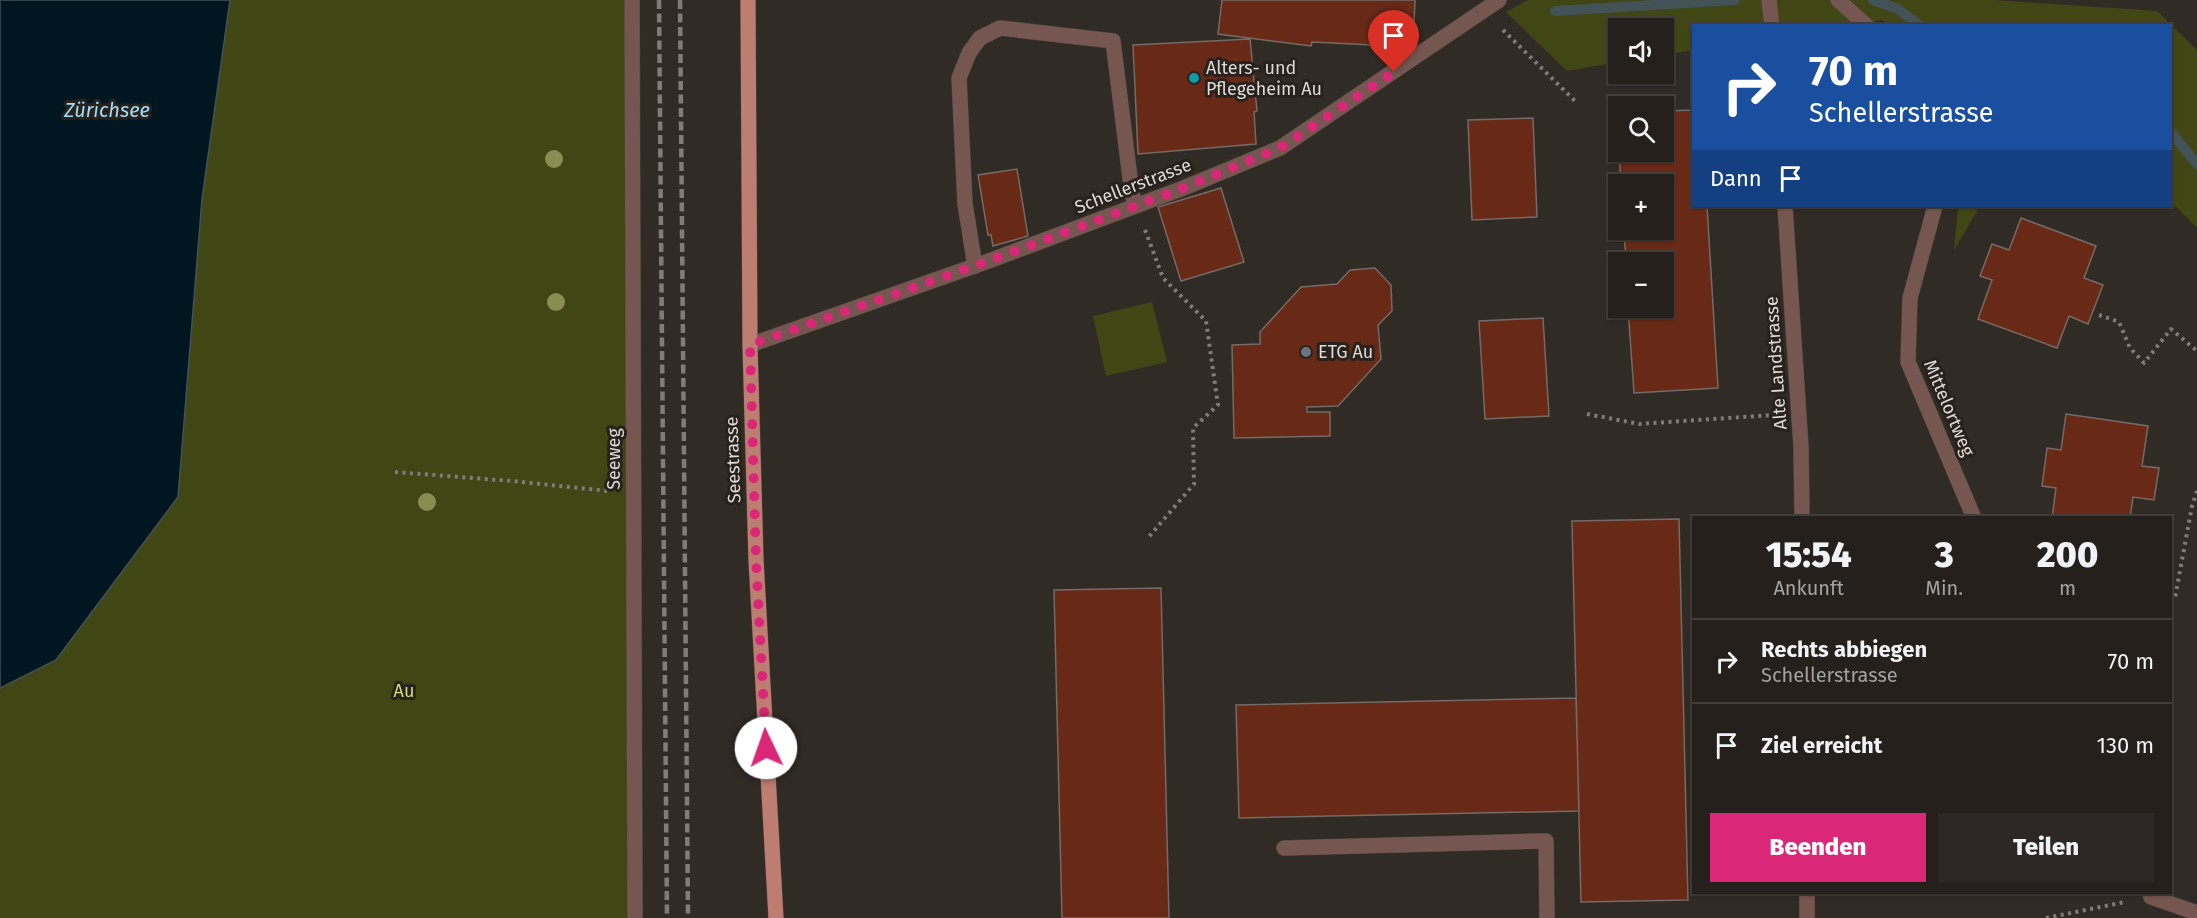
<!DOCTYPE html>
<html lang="de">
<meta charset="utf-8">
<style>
body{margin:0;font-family:"Fira Sans",sans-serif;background:#2d2825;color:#f1f3f6;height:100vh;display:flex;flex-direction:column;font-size:22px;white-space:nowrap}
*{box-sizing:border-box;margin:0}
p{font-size:20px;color:#a3a3a3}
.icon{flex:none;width:33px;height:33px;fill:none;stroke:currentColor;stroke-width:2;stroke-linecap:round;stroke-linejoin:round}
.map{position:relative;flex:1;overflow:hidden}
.side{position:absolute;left:1692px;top:516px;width:480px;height:378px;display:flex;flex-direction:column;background:#25201c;border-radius:0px;box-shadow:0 2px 4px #0004,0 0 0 2px #423e3b}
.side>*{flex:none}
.hud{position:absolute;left:1692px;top:24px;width:480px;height:183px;border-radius:0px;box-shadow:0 2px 4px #0004,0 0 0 2px #423e3b;background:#1a4fa0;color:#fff;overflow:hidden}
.controls{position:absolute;left:1608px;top:18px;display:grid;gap:12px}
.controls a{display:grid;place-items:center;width:66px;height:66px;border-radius:0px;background:#25201c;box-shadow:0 2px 4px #0004,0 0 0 2px #423e3b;font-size:30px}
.pin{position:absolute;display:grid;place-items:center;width:51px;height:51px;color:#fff;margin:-62px -26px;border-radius:50% 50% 50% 0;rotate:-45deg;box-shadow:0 0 6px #0007}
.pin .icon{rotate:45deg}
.me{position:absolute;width:66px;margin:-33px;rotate:357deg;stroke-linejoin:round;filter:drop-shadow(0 0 4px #0008)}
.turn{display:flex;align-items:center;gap:21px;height:126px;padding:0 18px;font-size:27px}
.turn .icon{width:78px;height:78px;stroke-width:2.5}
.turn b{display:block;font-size:42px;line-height:51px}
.then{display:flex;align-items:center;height:57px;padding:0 18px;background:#0003;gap:12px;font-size:22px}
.eta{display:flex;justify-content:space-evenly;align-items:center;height:102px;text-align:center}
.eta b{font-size:36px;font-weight:800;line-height:42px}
.button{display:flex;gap:12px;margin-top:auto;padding:12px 18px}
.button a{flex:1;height:69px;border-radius:0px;background:#db2777;color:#fff;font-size:24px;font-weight:800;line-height:69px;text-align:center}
.button a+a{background:#2d2825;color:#f1f3f6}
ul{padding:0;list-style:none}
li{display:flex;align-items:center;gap:18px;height:84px;padding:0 18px;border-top:2px solid #423e3b}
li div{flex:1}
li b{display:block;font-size:22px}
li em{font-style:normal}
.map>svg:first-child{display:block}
.green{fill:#414615}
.water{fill:#001721;stroke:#435257;stroke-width:1.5}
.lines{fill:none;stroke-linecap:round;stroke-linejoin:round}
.stream{stroke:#435257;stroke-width:10}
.building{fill:#692917;stroke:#746a67;stroke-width:1.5}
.minor-casing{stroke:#4d4741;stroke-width:16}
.major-casing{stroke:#4d4741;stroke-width:16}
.path{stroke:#817c77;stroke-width:4;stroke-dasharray:3 4.5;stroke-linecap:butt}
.minor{stroke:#765650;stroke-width:15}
.major{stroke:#bd7e71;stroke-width:15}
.rail{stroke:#827c77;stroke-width:4.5;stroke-dasharray:9 4.5;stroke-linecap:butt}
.tree{fill:#8a8d53}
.route{stroke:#db2777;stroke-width:10;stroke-dasharray:0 18}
.culture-dot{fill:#0f9aa8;stroke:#28211c;stroke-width:2}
.worship-dot{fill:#6b7280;stroke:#28211c;stroke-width:2}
.labels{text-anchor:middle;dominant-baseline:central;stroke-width:6;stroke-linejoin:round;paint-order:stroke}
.poi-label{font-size:18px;fill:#dfdad6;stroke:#28211c;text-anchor:start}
.street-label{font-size:18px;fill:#dfdad6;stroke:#28211c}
.park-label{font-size:18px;fill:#d2dd78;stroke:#28211c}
.water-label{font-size:20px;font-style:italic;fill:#9dddfa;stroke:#28211c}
</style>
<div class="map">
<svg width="2197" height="918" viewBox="0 0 2197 918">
<rect width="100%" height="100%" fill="#312b25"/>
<!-- green -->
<path class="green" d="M146,0H632L635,918H0V648Z
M1528,0H1993L2157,11L2197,50V228L2171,202L2170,26H1891L1882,20L1848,26H1694L1693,50L1664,55V28H1618V62L1567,71L1506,12Z
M1958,206H1980L1954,250Z
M1152,302L1167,362L1106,376L1093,316Z"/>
<!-- water -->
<path class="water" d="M0,0H230L202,199L178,497L56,660L0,688Z"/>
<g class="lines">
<!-- stream -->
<path class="stream" d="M1873,0L1898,9L1920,26
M1555,11L1735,0
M2170,131L2197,164"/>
</g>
<!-- building -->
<path class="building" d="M1222,0H1415L1413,47L1312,42L1311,46L1218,34Z
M1250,39L1257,111L1254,112L1256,144L1138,154L1133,45Z
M1694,110V206H1707L1718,388L1634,393L1628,308H1664V262H1626L1624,230H1664V184H1621L1619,152H1664V111Z
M1533,118L1537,217L1472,220L1468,120Z
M1017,169L1028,236L993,246L991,235H988L978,175Z
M1221,188L1244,262L1181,281L1158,207Z
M2021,218L2096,246L2084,278L2103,285L2088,324L2069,316L2057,348L1978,319L1992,280L1980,276L1992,244L2009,250Z
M1375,268L1391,285L1392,311L1378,325L1381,359L1338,406L1307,407V412H1330V436L1234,438L1232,345L1260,344V332L1301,287L1337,284L1350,270Z
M1543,318L1549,416L1485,419L1479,321Z
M2066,414L2148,426L2142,466L2159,468L2154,500L2133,497L2130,518H2052L2056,488L2042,486L2047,448L2061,450Z
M1679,519L1688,900L1581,902L1572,521Z
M1161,588L1169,918H1062L1054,590Z
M1576,698L1579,811L1239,818L1236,705Z"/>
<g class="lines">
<defs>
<path id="minor" d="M632,0L635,918
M1769,0L1772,26
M1838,0L1867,26
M1785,206L1801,447L1802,518
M1935,206L1910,298L1908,362L1974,518
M975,266L965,204L959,78L969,53L980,38L1000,28L1113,41L1132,194L1136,206
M750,345L986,262L1181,189L1280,148L1499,0
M1284,848L1546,841L1547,918
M1807,892V918
M2150,892L2151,897L2197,913"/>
<path id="major" d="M748,0L750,345L756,560L776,918"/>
</defs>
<!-- minor casing -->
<use href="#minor" class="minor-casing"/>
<!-- major casing -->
<use href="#major" class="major-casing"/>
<!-- path -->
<path class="path" d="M1503,30L1575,101
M1145,230L1163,278L1206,321L1218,405L1193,428L1194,484L1147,539
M2099,315L2119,322L2130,348L2144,363L2171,329L2197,351
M1587,414L1639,424L1773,415
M395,472L512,481L608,491
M2170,601L2175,598L2192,506L2197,491
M2046,918L2125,902"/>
<!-- minor -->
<use href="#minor" class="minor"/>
<!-- major -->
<use href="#major" class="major"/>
<!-- rail -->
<path class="rail" d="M659,0L667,918
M680,0L688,918"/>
</g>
<!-- trees -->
<g class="tree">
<circle cx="554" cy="159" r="9"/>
<circle cx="556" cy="302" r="9"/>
<circle cx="427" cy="502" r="9"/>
</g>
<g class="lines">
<!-- route -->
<path class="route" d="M766,748L756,560L750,345L986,262L1181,189L1280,148L1394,72"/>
</g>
<!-- markers -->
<circle class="culture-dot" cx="1194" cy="78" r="6"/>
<circle class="worship-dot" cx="1306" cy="352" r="6"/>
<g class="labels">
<!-- poi labels -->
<g class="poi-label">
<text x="1206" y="68">Alters- und<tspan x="1206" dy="21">Pflegeheim Au</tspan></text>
<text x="1318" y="352">ETG Au</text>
</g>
<!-- street labels -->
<g class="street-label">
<text transform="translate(1133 186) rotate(-21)">Schellerstrasse</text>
<text transform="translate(1776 363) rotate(-94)">Alte Landstrasse</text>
<text transform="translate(1949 408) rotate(67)">Mittelortweg</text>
<text transform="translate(614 459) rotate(-90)">Seeweg</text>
<text transform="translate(733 460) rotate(-92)">Seestrasse</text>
</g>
<!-- park labels -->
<g class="park-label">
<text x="404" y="691">Au</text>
</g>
<!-- water labels -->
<g class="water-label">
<text x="107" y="110">Zürichsee</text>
</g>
</g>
</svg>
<div class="controls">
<a><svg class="icon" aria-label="sound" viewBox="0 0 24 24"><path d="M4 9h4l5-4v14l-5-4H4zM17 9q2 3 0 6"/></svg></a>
<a><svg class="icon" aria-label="search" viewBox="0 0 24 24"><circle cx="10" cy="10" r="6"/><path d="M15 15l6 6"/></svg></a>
<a>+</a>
<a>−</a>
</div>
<div class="pin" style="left:1394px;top:72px;background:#d93025"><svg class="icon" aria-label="arrive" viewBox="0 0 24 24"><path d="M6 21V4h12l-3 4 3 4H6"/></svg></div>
<svg class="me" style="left:766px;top:748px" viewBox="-20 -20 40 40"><circle r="19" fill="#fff"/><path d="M0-13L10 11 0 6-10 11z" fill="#db2777"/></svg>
<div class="hud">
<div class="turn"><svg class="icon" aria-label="right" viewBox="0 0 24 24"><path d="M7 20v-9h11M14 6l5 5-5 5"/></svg><div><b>70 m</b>Schellerstrasse</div></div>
<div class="then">Dann<svg class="icon" aria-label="arrive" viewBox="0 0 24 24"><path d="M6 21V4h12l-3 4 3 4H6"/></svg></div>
</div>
<section class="side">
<div class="eta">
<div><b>15:54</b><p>Ankunft</p></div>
<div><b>3</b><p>Min.</p></div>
<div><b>200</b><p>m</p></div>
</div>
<ul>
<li><svg class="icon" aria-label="right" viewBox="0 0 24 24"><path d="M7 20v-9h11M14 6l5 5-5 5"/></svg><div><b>Rechts abbiegen</b><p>Schellerstrasse</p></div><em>70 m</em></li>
<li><svg class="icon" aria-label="arrive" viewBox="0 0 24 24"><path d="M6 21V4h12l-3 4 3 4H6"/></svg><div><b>Ziel erreicht</b></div><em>130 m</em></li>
</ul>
<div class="button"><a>Beenden</a><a>Teilen</a></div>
</section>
</div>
